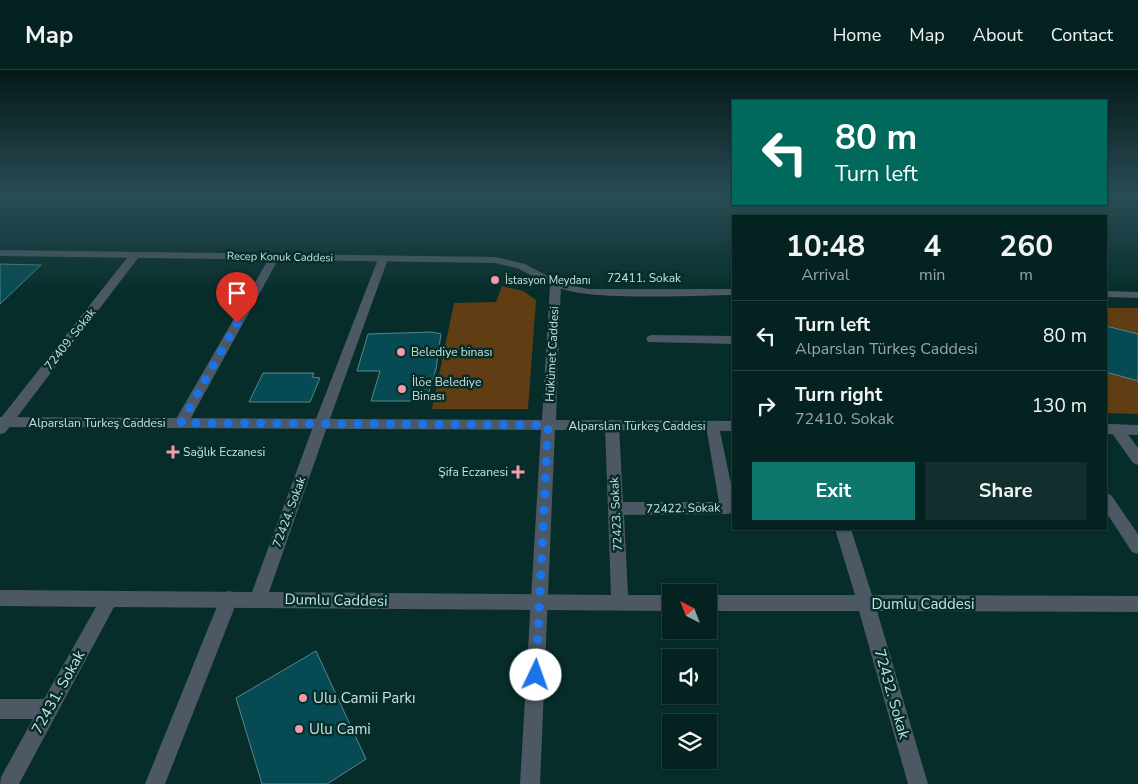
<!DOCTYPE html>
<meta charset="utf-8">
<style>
body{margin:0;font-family:"Nunito Sans",sans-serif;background:#122f2d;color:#f1f3f6;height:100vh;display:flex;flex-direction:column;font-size:19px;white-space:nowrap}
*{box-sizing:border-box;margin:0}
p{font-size:16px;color:#97a4a5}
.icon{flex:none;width:28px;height:28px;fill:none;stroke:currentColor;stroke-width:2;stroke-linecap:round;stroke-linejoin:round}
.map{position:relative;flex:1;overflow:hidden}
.details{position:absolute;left:732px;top:145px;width:375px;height:315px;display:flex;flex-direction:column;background:#042220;border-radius:0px;box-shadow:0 1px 4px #0004,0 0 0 1px #253f3e}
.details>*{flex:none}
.hud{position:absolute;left:732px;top:30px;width:375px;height:105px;border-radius:0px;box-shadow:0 1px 4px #0004,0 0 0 1px #253f3e;background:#00695c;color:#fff;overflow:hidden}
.needle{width:32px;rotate:318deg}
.tools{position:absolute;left:662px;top:514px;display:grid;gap:10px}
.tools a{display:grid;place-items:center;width:55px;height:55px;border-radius:0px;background:#042220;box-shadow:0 1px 4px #0004,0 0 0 1px #253f3e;font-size:25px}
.pin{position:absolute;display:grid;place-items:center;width:42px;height:42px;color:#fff;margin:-51px -21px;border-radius:50% 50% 50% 0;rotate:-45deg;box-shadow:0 0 5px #0007}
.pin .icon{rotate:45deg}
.me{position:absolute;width:55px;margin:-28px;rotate:3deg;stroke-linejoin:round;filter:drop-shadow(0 0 4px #0008)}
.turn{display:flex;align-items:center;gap:18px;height:105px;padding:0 20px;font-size:22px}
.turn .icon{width:65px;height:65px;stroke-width:2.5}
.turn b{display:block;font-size:35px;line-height:42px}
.eta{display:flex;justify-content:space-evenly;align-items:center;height:85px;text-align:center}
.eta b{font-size:30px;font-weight:700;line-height:35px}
.primary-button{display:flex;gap:10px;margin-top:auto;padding:10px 20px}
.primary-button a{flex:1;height:58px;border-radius:0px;background:#0f766e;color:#fff;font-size:20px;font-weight:700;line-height:58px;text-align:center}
.primary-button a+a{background:#122f2d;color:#f1f3f6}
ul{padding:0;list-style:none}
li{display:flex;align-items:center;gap:15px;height:70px;padding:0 20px;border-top:1px solid #253f3e}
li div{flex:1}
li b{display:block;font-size:19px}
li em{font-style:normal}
header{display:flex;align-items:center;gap:30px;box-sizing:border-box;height:70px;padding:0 25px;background:#042220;border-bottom:1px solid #253f3e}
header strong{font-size:24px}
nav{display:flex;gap:28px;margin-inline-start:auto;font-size:18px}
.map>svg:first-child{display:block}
.green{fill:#603d13}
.building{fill:#064b53;stroke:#55868d}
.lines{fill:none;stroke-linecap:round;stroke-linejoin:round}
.pedestrian{fill:#4c5864;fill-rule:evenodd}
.minor{fill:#4c5864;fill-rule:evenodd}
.tertiary{fill:#4c5864;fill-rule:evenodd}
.rail{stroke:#779693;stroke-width:3;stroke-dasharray:8 4;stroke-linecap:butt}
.route{stroke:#1a73e8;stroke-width:9;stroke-dasharray:0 16.2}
.poi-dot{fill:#f39aab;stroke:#062d2a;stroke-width:2}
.labels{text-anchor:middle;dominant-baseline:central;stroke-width:5;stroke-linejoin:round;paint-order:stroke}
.far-street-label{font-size:11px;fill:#c8e1de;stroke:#062d2a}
.far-poi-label{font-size:11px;fill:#c8e1de;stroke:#062d2a;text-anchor:start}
.street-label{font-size:12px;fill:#c8e1de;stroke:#062d2a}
.poi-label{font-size:12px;fill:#c8e1de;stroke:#062d2a;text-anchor:start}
.near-street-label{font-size:15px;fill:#c8e1de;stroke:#062d2a}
.near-poi-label{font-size:15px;fill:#c8e1de;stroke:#062d2a;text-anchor:start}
</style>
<header>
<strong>Map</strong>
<nav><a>Home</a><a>Map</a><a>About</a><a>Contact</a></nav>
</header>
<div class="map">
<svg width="1138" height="714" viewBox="0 0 1138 714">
<rect width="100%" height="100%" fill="#062d2a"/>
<!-- green -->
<path class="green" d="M502,216L523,221L536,230L528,339H432L454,233L496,232Z
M1106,238H1138V344L1106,343Z"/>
<!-- building -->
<path class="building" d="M0,194L41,195L0,234Z
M1106,256L1138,264V311L1106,302Z
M432,262L441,264L436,299L426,331H371L380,301H357L368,264Z
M263,303H314L312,307L320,308L310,332H249Z
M316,581L366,689L327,714H262L236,628Z"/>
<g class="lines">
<!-- pedestrian -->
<path class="pedestrian" d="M383,186L388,189L328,354L326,358L321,359L316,358L314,354L378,189Z
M229,521L235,523L238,529L165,714H145L220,529L223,523Z"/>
<!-- minor -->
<path class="minor" d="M134,183L138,184L139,186L138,188L5,363L0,364V349L130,184Z
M274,185L279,188L186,357L181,358L176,357L174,353L176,349L269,188Z
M556,210L569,215L589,219H734V225C702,225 569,233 551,213Z
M1106,221L1138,222V228L1106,227Z
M652,265L734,266V274L648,272L646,269L648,266Z
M321,349L326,350L328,354L269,522L611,525L605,355L607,351L612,350L617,351L619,355L623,432H719L706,356L708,352L713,351L718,352L734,428V442L728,444L624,445L628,525H671V541L114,537L19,714H0L1,707L33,649H0V629H44L96,537L0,536V520L252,522L314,354L316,350Z
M1116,354L1121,355L1138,378V395L1133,393L1109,359L1111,355Z
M1106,423L1111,425L1138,464V484L1132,482L1106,442Z
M835,459H851L872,525L1138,526V542L877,541L928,714H908L859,541H709V525H855Z"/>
<!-- tertiary -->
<path class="tertiary" d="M0,180L495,187L525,194L561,213L556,350L734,351V361L555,360L540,714H520L541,360L0,357V347L542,350L550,215L517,198L495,193L0,186Z
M1106,354L1138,355V365L1106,364Z"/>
<!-- rail -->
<path class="rail" d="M1106,127H1138"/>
</g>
<!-- sky -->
<linearGradient id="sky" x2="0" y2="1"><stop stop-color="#031917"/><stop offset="0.56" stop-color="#2a4c55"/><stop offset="1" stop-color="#2a4c55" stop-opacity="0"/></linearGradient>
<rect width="1138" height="225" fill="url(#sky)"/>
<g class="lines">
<!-- route -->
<path class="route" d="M237,253L181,353L548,355L536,605"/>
</g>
<!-- markers -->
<g class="poi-dot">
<circle cx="495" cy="210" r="5"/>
<circle cx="401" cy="282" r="5"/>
<circle cx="402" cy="319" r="5"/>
<path d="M170.5 374.5h5v5h5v5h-5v5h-5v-5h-5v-5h5z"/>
<path d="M515.5 394.5h5v5h5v5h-5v5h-5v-5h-5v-5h5z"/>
<circle cx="303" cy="628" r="5"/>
<circle cx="299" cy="659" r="5"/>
</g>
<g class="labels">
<!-- far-street labels -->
<g class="far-street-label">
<text transform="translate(280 187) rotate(1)">Recep Konuk Caddesi</text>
</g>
<!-- far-poi labels -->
<g class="far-poi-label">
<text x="505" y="210">İstasyon Meydanı</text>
</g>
<!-- street labels -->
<g class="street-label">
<text x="644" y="208">72411. Sokak</text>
<text transform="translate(70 269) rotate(-52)">72409. Sokak</text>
<text transform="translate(552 284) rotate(-87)">Hükümet Caddesi</text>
<text x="97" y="353">Alparslan Türkeş Caddesi</text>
<text x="637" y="356">Alparslan Türkeş Caddesi</text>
<text transform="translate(683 438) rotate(-1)">72422. Sokak</text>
<text transform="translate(289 442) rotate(-70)">72424. Sokak</text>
<text transform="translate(616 444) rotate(-93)">72423. Sokak</text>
</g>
<!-- poi labels -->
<g class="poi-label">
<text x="411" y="282">Belediye binası</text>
<text x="412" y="312">İlöe Belediye<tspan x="412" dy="14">Binası</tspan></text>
<text x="183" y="382">Sağlık Eczanesi</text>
<text x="508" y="402" text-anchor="end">Şifa Eczanesi</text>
</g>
<!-- near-street labels -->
<g class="near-street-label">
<text transform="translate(336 530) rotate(1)">Dumlu Caddesi</text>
<text x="923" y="534">Dumlu Caddesi</text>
<text transform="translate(58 622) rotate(-61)">72431. Sokak</text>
<text transform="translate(892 624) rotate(74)">72432. Sokak</text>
</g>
<!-- near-poi labels -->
<g class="near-poi-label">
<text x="313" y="628">Ulu Camii Parkı</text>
<text x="309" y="659">Ulu Cami</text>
</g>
</g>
</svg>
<div class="tools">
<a><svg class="needle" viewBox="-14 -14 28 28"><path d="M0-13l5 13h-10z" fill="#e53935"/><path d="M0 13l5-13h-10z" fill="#97a4a5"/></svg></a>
<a><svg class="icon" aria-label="sound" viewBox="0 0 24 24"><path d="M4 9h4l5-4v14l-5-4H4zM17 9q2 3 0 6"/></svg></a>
<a><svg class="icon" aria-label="layers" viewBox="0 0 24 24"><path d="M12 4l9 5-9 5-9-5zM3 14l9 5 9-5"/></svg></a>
</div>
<div class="pin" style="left:237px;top:253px;background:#d93025"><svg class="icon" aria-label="arrive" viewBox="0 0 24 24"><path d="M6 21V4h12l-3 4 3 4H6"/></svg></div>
<svg class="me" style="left:536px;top:605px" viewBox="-20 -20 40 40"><circle r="19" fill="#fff"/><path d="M0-13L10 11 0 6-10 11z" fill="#1a73e8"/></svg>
<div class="hud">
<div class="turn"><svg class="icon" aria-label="left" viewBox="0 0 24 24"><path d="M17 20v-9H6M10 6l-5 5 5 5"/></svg><div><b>80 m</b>Turn left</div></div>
</div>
<section class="details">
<div class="eta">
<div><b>10:48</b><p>Arrival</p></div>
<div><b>4</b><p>min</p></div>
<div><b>260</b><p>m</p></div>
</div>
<ul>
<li><svg class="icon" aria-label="left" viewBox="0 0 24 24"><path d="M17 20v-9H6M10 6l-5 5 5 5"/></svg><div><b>Turn left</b><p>Alparslan Türkeş Caddesi</p></div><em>80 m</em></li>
<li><svg class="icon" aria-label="right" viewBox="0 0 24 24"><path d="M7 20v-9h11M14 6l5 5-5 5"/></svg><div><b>Turn right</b><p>72410. Sokak</p></div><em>130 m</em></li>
</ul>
<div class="primary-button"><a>Exit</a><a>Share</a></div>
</section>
</div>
